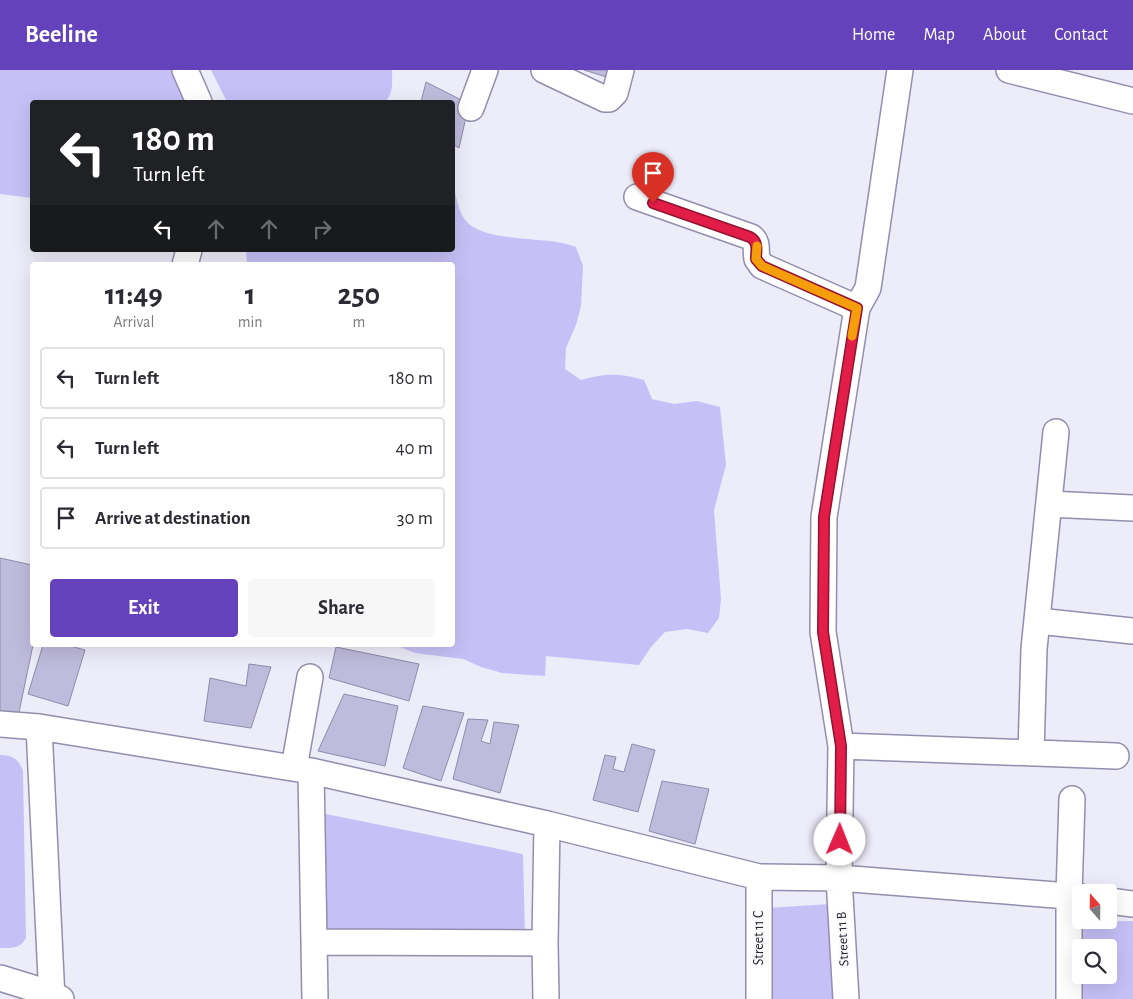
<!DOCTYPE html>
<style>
body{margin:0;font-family:"Alegreya Sans",sans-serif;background:#f7f7f7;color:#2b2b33;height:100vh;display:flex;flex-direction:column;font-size:19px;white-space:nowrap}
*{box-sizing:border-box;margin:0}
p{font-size:16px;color:#7c7c81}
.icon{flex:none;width:28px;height:28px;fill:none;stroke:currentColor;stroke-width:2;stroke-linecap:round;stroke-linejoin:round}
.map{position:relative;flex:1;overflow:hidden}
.sheet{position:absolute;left:30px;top:192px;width:425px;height:385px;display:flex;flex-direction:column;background:#fff;border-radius:5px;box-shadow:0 5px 20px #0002}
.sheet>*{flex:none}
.guide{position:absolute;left:30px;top:30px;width:425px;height:152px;border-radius:5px;box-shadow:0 5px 20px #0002;background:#202124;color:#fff;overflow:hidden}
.needle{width:32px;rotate:340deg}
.tools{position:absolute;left:1072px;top:814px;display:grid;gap:10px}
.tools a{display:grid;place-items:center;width:45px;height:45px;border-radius:5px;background:#fff;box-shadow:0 5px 20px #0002;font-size:25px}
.pin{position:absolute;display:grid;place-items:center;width:42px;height:42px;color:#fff;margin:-51px -21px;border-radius:50% 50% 50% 0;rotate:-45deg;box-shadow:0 0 5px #0007}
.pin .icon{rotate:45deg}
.me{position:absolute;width:55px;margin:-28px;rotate:1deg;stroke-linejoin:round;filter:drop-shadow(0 0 4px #0008)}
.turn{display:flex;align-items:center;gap:18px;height:105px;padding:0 20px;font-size:22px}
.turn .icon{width:65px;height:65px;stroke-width:2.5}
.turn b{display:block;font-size:35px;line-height:42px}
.lanes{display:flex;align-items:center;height:48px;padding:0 20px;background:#0003;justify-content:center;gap:25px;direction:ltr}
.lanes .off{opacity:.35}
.eta{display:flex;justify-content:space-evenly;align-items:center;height:85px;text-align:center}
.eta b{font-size:30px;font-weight:700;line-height:35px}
.action{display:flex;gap:10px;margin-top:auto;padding:10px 20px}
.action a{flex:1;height:58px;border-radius:5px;background:#6442bb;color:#fff;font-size:20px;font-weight:700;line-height:58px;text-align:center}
.action a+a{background:#f7f7f7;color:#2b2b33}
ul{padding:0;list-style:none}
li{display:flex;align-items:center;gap:15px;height:62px;margin:0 10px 8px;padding:0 10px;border:2px solid #e1e1e2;border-radius:5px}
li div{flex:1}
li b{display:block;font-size:19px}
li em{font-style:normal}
header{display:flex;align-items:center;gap:30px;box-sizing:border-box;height:70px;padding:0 25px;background:#6442bb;color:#fff}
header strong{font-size:24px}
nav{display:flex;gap:28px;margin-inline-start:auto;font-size:18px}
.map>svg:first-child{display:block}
.green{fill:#c7c0f7;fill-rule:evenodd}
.building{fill:#bfbbdc;stroke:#8f8baa}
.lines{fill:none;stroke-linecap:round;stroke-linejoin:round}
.minor-casing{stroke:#928ead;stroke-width:28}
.minor{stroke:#fff;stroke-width:25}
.route-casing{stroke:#92132f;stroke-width:12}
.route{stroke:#e11d48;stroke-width:9}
.slow{stroke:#f59e0b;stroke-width:9}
.labels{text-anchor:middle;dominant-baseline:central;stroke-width:4.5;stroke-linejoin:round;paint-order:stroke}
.street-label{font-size:14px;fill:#272532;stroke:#fbfbfb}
</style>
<header>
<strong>Beeline</strong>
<nav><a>Home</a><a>Map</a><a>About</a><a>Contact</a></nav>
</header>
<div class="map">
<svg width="1133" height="929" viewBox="0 0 1133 929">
<rect width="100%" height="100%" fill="#edecf9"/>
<!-- green -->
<path class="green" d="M0,0H176L191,32H32V128L0,124Z
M211,0H392C392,12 394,23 385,32H227Z
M453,114C456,125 458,142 466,151C482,170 533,168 557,172C563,173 570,175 576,177L583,196L581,236L576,255L566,278L565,299L581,310C606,303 619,303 644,310L652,329L674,334L697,331L720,337L726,395L714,440L721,529L719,548L708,563L687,559L665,562L651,577L639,595L546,586L545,606L502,603L481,597L463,589L415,583L395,575H452V195H247L246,180H452Z
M0,685C12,685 19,689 23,701L26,868C20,879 12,878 0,878Z
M321,743L523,784L525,867L324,859Z
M831,834L834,929H768L767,838Z
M1133,851V929H1079V852ZM1081,878H1109V905H1081Z"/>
<!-- building -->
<path class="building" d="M584,0H618L616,10Z
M426,12L469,34L459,78L452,74V32H421Z
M0,488L32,495L33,575L18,647L0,644Z
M67,575L85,580L68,636L28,624L43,575Z
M336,577L419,594L409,631L329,608Z
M249,594L271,597L251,658L204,651L210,608L246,616Z
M344,624L398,636L385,696L318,681Z
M423,636L464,643L441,711L403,698Z
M468,649L488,650L481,671L490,674L494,652L519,655L500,723L453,709Z
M632,674L655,680L638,742L593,730L605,685L616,687L613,699L624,702Z
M662,711L709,719L695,774L649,761Z"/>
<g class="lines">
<defs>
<path id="minor" d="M185,0L199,32
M544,0L605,29H609L615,23L621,0
M1009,0L1133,31
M471,38L485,0
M637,127L751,167C759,173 755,181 757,189L762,196L857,238
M185,195L189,180
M1049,434L1133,438
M1038,551L1133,561
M0,654L39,657L311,701L547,754L759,807L839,808L1081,827
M39,657L52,929
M841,676L1116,686
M1031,683L1034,579L1056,362
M294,698L310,607
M311,701L315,929
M1109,831L1133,834
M314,872L545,873
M0,908L52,924L61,929
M546,929L545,873L547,754
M759,929V807
M846,929L839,808L841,676L823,562L824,447L857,238L868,218L900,0
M1069,929V825L1072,729"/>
</defs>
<!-- minor casing -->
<use href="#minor" class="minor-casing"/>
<!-- minor -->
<use href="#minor" class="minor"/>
</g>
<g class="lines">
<defs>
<path id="route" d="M653,133L750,167C759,172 756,181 756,189L762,196L857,238L824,447L823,562L841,676L840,770"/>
</defs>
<!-- route casing -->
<use href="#route" class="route-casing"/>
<!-- route -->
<use href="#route" class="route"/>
<!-- slow -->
<path class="slow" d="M757,176L756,189L762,196L857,238L852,266"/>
</g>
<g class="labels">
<!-- street labels -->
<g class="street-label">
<text transform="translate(759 868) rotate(-90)">Street 11 C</text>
<text transform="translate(843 869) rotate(-93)">Street 11 B</text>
</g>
</g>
</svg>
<div class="tools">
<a><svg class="needle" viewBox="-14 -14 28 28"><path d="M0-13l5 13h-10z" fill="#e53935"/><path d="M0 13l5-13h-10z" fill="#7c7c81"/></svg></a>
<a><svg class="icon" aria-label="search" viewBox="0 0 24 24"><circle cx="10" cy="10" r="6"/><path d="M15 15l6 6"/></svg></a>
</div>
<div class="pin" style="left:653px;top:133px;background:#d93025"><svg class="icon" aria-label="arrive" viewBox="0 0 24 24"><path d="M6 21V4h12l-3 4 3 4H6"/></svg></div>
<svg class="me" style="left:840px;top:770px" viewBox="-20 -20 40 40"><circle r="19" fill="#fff"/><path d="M0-13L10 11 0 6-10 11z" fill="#e11d48"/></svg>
<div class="guide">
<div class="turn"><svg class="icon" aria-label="left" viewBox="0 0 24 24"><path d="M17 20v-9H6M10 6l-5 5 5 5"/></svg><div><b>180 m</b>Turn left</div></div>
<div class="lanes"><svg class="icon" aria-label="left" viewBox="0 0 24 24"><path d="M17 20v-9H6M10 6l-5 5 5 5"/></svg><svg class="icon off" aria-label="ahead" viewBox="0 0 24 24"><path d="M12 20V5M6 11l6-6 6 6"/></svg><svg class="icon off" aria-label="ahead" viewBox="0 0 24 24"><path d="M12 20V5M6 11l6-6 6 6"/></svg><svg class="icon off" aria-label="right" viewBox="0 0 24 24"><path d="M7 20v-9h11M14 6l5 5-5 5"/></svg></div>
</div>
<section class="sheet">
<div class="eta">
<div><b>11:49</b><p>Arrival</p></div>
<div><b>1</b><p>min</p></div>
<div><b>250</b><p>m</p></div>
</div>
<ul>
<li><svg class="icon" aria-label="left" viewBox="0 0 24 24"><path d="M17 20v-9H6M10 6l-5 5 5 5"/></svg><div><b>Turn left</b></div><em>180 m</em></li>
<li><svg class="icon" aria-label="left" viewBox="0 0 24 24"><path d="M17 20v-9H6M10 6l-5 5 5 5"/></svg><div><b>Turn left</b></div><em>40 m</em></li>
<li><svg class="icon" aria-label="arrive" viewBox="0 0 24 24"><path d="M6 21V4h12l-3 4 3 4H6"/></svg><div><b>Arrive at destination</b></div><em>30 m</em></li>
</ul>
<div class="action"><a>Exit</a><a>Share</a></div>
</section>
</div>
